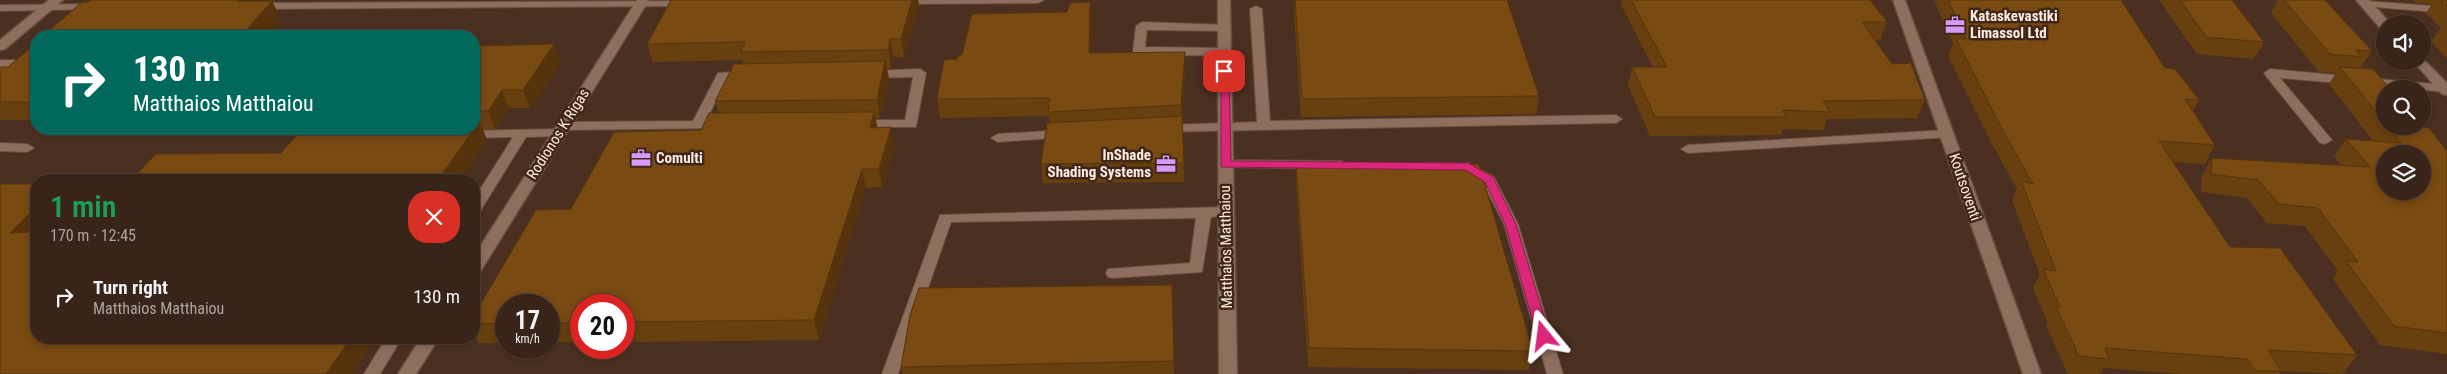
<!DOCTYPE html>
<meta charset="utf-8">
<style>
body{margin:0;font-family:"Roboto Condensed",sans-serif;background:#3f2c22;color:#f1f3f6;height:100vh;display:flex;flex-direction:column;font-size:19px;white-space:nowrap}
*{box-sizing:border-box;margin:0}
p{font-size:16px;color:#aba4a2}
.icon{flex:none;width:28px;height:28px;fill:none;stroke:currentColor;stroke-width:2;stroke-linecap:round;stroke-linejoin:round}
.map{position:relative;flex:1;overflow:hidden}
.side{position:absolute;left:30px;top:174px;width:450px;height:170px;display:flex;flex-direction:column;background:#382419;border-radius:20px;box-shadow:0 2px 8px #0003,0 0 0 1px #524138}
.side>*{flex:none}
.guide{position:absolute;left:30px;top:30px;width:450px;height:105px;border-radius:20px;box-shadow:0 2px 8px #0003,0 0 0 1px #524138;background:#00695c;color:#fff;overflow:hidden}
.tools{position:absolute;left:2376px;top:15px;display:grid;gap:10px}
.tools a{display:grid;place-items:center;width:55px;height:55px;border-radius:50%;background:#382419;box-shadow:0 2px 8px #0003,0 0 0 1px #524138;font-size:25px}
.speed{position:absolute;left:495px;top:294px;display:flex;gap:10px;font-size:25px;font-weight:700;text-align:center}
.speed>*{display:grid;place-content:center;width:65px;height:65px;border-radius:50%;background:#382419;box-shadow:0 2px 8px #0003,0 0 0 1px #524138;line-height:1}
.speed small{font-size:12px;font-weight:400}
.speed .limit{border:8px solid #d22;background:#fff;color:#111}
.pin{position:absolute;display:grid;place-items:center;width:42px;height:42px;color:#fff;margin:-21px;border-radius:10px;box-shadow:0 2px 8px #0006}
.me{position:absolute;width:55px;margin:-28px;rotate:344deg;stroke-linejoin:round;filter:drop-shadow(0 0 4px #0008)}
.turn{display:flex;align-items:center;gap:18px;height:105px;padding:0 20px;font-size:22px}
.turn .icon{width:65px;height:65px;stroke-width:2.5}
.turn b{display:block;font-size:35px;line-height:42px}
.round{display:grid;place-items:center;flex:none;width:52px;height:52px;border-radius:20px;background:#3f2c22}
.headline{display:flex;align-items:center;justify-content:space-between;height:85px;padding:0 20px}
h1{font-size:30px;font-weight:600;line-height:38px;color:#1e9e55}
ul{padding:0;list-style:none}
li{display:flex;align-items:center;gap:15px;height:75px;padding:0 20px}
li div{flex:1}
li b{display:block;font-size:19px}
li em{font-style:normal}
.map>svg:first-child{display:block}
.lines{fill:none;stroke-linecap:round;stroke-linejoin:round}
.lane-casing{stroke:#654e40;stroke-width:2}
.street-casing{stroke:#654e40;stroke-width:3}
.lane{fill:#8e6f5e;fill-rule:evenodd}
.street{fill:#8e6f5e;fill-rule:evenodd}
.wall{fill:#68400f}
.shaded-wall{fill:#55340d}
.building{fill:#794a12;stroke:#55340d;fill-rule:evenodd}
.route{fill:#db2777;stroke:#8e194d}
.labels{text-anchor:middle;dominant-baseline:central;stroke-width:5;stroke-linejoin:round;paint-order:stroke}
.poi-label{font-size:15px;font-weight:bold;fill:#fdebe1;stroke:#402617;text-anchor:start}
.street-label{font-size:15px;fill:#fdebe1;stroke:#402617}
</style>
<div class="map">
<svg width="2447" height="374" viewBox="0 0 2447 374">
<rect width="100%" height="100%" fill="#4b3021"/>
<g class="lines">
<defs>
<path id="lane" d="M896,0H1044L1038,3L901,4L897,3Z
M687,1L693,4L691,6L256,9L250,6L256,3Z
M2366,1L2447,7V13L2362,6V2Z
M94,4L98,5V9L0,11V5Z
M1256,6L1262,9L1270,121L1616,115L1622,119L1616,123L1160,132L1158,129L1160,126L1165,125L1257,122L1250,9Z
M1142,22L1228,25L1230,27L1224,31L1147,30L1145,47L1224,48L1230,52L1224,56L1135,54L1133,51L1136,26Z
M0,60H36V68H0Z
M920,69L926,73L916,127H854L853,124L854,121L859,120H905L913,77L870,78L864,74L866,71Z
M2270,69L2445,85L2447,86V92L2280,78L2332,140L2325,144L2320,143L2266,76L2264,73Z
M746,71L752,75L750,78L726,80L706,121L725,122L726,125L725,128L564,130L558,126L564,122L693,121L718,73Z
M559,129L564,130L566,133L564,136L526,137L479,213L474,214V199L513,137L468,138L461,134L463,131Z
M1063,130L1068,131L1070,134L1068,137L998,142L991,138L998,134Z
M1947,130L1952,131L1954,134L1952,137L1688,153L1681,149L1688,145Z
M0,143L27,144L34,148L27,152L0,151Z
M1225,160L1342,161L1349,165L1342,169L1220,167L1218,164L1220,161Z
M1468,163L1494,177L1518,224L1563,374H1547L1504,224L1483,183L1461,167Z
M1226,207L1233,212L1231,215L1211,217L1202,272L1113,278L1108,277L1106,273L1108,269L1190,263L1196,218L951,222L898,374H882L940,215Z
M386,338H402L380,374H364Z"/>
<path id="street" d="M49,0H63L5,49L0,50V40Z
M637,0H649L480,272L474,273V256Z
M1218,0H1230L1237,374H1219Z
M1893,0H1905L2041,374H2023Z
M2356,0H2369L2391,24H2385V29L2380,28Z
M2422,58L2447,83V95L2442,94L2413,61H2422Z
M421,338H439L416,374H398Z"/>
</defs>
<!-- lane casing -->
<use href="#lane" class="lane-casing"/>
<!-- street casing -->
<use href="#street" class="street-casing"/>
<!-- lane -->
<use href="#lane" class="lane"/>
<!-- street -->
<use href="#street" class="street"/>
</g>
<!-- wall -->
<path class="wall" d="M912,0H918L919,6L904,57H894L891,68H887L889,79L880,118H875L877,128L895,146L882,187L866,188L819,340L624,342V305H581V342H549V305H506V343H478L474,334V315L571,209L701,130L719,113L715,101L743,64L742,60L653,62L647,44Z
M1295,0H1507L1539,96L1536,114L1301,117L1294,14Z
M1622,0H1870L1887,22L1880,40H1875L1892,64L1925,100L1917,118L1827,119L1823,130L1783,129L1781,135L1650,136L1628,85L1632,67H1653L1621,5Z
M1934,0H2121L2165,68L2199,100L2193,111L2215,145L2205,164L2173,162L2230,247L2357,355L2343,374L2281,371L2279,374H2183L2104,368L2100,374H2068L2046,326L2048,323L2033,288L2040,275L2012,200L2017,189L1992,144L1948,56L1953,44Z
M2159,0H2232L2264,42L2254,59L2197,54Z
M2278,0H2325L2372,51L2360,68L2385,89V126H2422L2447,151V354L2380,345L2333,279L2338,271L2305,226L2267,223L2247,198L2201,192L2202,176L2212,158L2342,166L2334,157L2346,139L2373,141L2329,84L2336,73L2319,72L2271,13Z
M2413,0H2447V58L2431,42L2441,28L2426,13L2432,4L2416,3Z
M1090,2L1092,20L1090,53L1185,52V69L1182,121L1184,182L1043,183L1041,164L1050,123L1049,116L940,118L937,99L957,59L962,55Z
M36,43V120H0V68L8,67Z
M554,44L561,62L530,108H509L495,129H483L487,140L281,153L474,129V46Z
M1296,165L1533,351L1529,370L1308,367L1296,184Z
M1172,285L1174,374H902L901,367Z"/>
<!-- shaded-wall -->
<path class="shaded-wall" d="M912,0H918L919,6L904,57L901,39Z
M272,1L281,18L266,36H241Z
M1090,2L1092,20L1090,71L1089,53Z
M890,39L894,57L891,68L888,50Z
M554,44L561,62L530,108L523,90Z
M1185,52V69L1182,124L1181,105Z
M885,61L889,79L880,118L877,100Z
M502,90L509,108L495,129L488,111Z
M874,112L878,130L870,128Z
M479,121L487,140L461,180H438Z
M891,127L895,146L882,187L879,169Z
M862,169L866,188L819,340L814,320Z
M36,207V242L10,233Z
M351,338H376L352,374H326Z"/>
<!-- building -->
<path class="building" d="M91,0H238V1H272L241,36H43L82,2H88Z
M671,0H912L901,39H890L888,50L740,52L745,42L647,44Z
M1295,0H1507L1539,96L1302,99Z
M1631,0H1870L1887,22H1862L1892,64L1911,63L1925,100L1823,101L1830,112L1782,110L1787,117H1655L1632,67H1667Z
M1948,0H2121L2165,68L2175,69L2199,100L2185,99L2215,145L2159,141L2230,247L2280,248L2357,355L2268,350L2281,371H2255L2247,359L2105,348L2109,359L2079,356L2056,307H2060L2043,269L2056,271L2021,181L2033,184L2000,125L1956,39H1966Z
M2180,0H2232L2264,42L2206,37Z
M2284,0H2325L2372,51L2356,50L2362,57L2330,54Z
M2441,0H2447V6Z
M1090,2L1089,53L1185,52L1181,105L1048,112L1050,98L937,99L944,60L957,59L958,55H962L972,14L1067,12L1070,3Z
M36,43V102H0V68L1,67H8Z
M554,44L523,90H502L488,111H474V46Z
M885,61L877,100L715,101L734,64Z
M2340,67L2373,69L2390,89H2385V123Z
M874,112L870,128L891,127L879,169H862L814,320L624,322V305H581V323H549V305H506V323L474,324V315L536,210L571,209L614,132L701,130L709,113Z
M1182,116L1184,163L1041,164L1047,123Z
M474,121H479L474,128Z
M2422,125L2425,128H2429L2447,151V333L2394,326L2346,261L2358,262L2318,208L2279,204L2258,180L2211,174L2212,158L2370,167L2346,139L2401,143L2388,126H2422ZM2385,154H2422V191H2385Z
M302,129H474L438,180H131L156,154L281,153Z
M1479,164L1533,351L1309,348L1296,165Z
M0,184H36V207L10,233L36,232V338H351L326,374H0Z
M1172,285L1174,361L901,367L910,315L919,288Z"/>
<!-- route -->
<path class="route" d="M1221,68H1228L1229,71L1231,161L1468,163L1493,177L1516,224L1550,336L1548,340L1544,341L1537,336L1505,224L1485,182L1466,170L1221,167Z"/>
<!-- icons -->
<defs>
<symbol id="office-bare" viewBox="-9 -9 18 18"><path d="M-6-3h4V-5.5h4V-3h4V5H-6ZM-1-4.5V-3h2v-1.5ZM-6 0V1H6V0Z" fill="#d69bfa" stroke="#402617" stroke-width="2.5" paint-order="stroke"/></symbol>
</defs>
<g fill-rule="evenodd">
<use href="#office-bare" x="1941" y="11" width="28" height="28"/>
<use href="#office-bare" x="627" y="144" width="28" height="28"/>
<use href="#office-bare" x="1152" y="150" width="28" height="28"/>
</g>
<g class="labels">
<!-- poi labels -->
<g class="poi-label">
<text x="1970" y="16">Kataskevastiki<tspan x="1970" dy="17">Limassol Ltd</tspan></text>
<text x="1151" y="155" text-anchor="end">InShade<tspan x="1151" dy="17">Shading Systems</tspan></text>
<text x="656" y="158">Comulti</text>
</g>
<!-- street labels -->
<g class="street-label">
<text transform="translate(558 134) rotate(-58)">Rodionos K Rigas</text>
<text transform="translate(1965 187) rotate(71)">Koutsoventi</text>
<text transform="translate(1226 247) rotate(-91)">Matthaios Matthaiou</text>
</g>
</g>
</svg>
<div class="tools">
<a><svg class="icon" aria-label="sound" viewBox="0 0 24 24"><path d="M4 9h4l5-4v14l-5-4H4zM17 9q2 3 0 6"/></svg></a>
<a><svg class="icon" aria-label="search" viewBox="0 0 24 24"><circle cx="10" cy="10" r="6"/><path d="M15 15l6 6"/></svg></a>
<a><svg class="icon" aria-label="layers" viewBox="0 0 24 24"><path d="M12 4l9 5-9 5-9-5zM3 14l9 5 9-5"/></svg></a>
</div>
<div class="speed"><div>17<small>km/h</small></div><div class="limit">20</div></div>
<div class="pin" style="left:1224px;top:71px;background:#d93025"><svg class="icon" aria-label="arrive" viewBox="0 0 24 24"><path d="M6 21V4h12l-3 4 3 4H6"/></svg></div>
<svg class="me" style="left:1544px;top:336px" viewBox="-20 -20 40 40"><path d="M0-17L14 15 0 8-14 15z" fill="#db2777" stroke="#fff" stroke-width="4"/></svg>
<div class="guide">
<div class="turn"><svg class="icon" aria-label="right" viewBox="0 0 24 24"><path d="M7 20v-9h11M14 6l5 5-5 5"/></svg><div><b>130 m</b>Matthaios Matthaiou</div></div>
</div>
<section class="side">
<div class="headline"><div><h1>1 min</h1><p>170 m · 12:45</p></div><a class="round" style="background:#d93025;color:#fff"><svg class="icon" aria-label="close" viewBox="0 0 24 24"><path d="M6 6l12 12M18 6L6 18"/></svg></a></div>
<ul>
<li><svg class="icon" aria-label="right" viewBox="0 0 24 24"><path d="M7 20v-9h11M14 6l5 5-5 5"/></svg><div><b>Turn right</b><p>Matthaios Matthaiou</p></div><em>130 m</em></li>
</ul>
</section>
</div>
